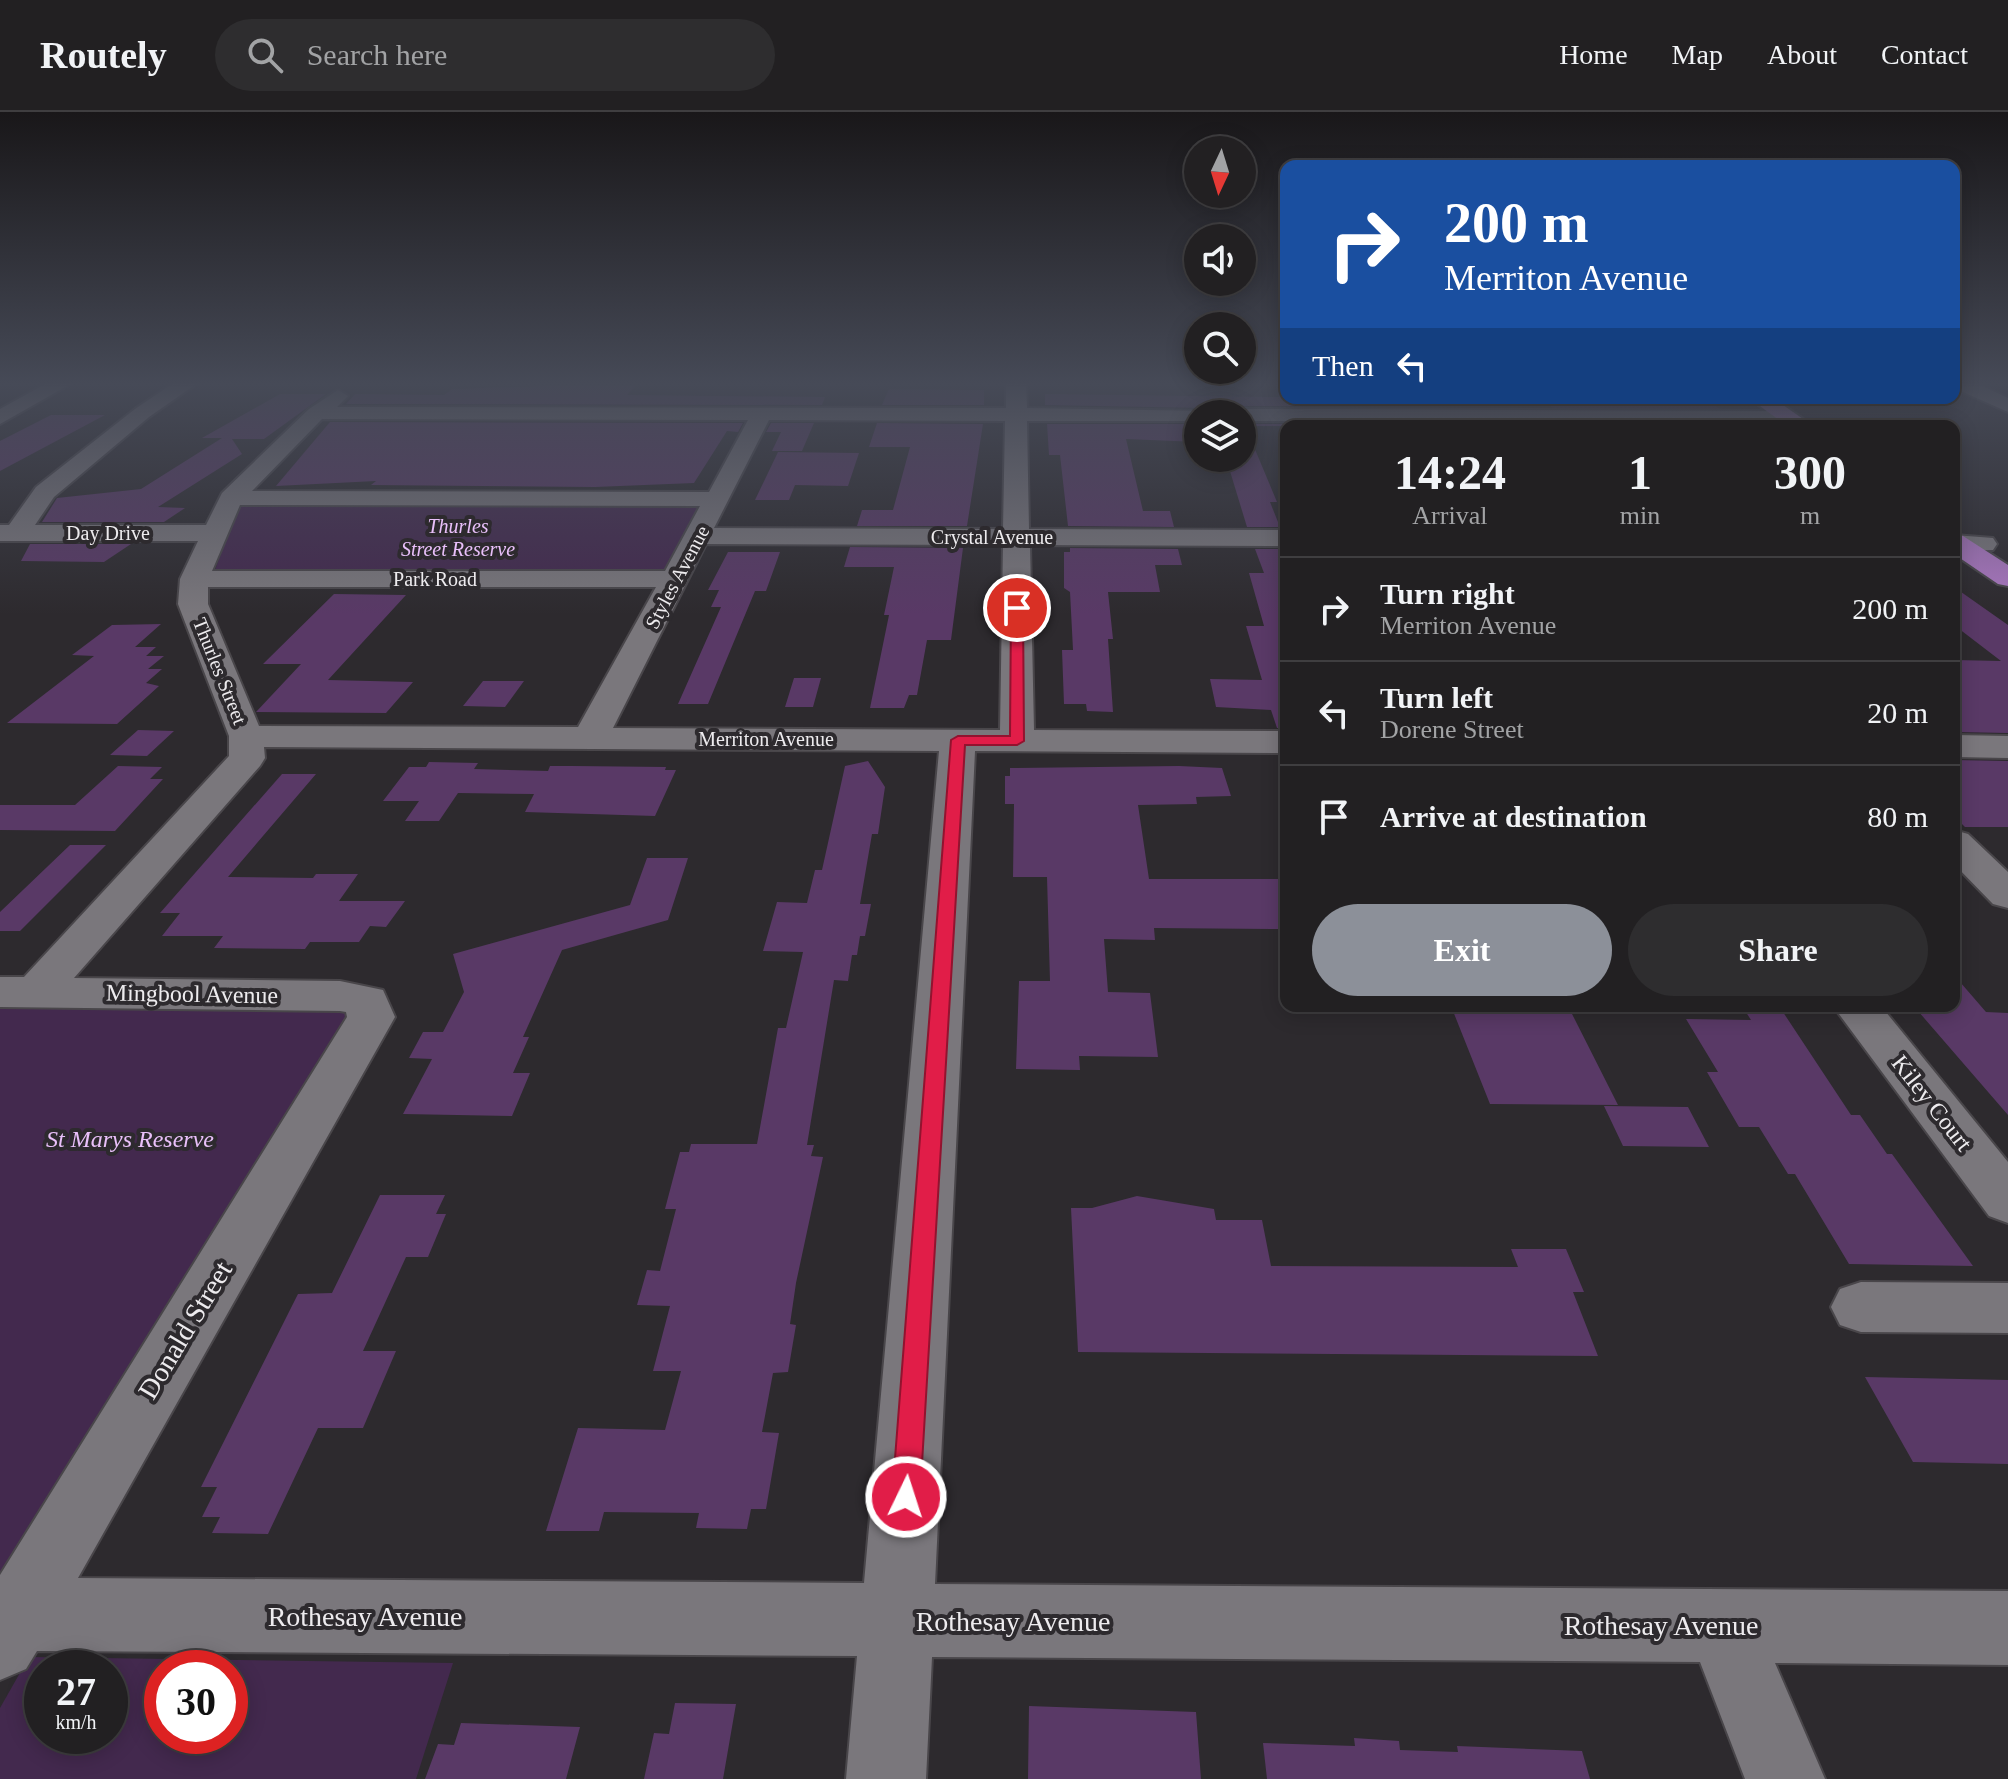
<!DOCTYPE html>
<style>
body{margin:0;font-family:Georgia,serif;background:#2e2d2f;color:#f1f3f6;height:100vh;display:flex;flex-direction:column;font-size:30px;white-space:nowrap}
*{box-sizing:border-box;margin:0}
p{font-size:26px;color:#a2a3a5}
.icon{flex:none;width:44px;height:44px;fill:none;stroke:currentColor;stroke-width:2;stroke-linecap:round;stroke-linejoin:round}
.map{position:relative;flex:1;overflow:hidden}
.sheet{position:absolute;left:1280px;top:308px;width:680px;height:592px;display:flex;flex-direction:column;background:#222022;border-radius:16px;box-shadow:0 4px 20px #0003,0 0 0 2px #3f3e40}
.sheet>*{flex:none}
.banner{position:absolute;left:1280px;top:48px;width:680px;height:244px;border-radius:16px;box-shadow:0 4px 20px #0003,0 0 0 2px #3f3e40;background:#1a4fa0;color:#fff;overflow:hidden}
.needle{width:52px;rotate:184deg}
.buttons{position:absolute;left:1184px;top:24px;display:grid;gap:16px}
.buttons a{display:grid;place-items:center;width:72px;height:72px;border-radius:50%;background:#222022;box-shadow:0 4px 20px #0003,0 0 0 2px #3f3e40;font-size:40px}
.speed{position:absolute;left:24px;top:1538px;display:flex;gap:16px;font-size:40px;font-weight:700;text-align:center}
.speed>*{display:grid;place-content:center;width:104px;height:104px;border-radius:50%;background:#222022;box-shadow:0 4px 20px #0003,0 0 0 2px #3f3e40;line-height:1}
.speed small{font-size:20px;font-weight:400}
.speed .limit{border:12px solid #d22;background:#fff;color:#111}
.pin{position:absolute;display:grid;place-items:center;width:68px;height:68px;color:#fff;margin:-34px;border:4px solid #fff;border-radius:50%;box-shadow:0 2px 8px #0007}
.me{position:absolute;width:88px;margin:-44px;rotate:4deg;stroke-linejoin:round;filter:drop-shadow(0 0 6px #0008)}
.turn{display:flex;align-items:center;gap:28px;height:168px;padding:0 32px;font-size:36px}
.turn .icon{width:104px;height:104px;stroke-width:2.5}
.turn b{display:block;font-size:56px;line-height:68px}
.then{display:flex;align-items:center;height:76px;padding:0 32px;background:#0003;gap:16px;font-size:30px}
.eta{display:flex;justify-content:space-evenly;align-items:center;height:136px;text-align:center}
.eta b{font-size:48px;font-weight:700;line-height:56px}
.action{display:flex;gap:16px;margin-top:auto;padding:16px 32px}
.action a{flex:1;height:92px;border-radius:48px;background:#8c9099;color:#fff;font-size:32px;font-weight:700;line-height:92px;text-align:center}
.action a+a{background:#2e2d2f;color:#f1f3f6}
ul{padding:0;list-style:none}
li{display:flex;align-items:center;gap:24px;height:104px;padding:0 32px;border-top:2px solid #3f3e40}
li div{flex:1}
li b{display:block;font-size:30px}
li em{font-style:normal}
header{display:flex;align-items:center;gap:48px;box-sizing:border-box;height:112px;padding:0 40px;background:#222022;border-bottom:2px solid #3f3e40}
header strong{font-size:38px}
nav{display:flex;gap:44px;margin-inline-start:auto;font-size:28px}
.search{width:560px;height:72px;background:#2e2d2f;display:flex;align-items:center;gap:20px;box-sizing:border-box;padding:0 28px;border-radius:44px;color:#a2a3a5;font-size:30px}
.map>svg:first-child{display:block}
.built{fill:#362f39}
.green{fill:#43294e;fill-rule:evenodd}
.building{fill:#593966}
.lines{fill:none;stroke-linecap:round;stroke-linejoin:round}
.minor-casing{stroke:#49464a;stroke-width:4}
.highway-casing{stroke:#49464a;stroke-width:4}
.minor{fill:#7a777c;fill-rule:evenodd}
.highway{fill:#ac78c2;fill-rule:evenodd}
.route{fill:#e11d48;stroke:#92132f;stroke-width:2}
.labels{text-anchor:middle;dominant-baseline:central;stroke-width:8;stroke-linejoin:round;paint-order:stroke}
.far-park-label{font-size:20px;font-style:italic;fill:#e9c0fa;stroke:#2d2a2e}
.far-street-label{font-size:20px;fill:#edebee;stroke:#2d2a2e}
.street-label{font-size:24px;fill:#edebee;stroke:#2d2a2e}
.park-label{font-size:24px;font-style:italic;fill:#e9c0fa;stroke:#2d2a2e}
.near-street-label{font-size:28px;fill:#edebee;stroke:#2d2a2e}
</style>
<header>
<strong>Routely</strong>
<div class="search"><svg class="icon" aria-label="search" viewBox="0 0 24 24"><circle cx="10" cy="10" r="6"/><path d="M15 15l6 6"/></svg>Search here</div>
<nav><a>Home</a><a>Map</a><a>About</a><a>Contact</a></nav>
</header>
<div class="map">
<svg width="2008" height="1667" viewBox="0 0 2008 1667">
<rect width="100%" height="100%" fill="#2d2a2e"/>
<!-- built -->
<path class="built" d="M1545,310H1757L1762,314H1549Z"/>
<!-- green -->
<path class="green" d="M1542,286H1704L1723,299H1556Z
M256,390L701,392L664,458L649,461L225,462L215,458L238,395Z
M0,895L360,897L0,1494Z
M29,1545L453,1551L416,1667H0V1596ZM42,1556H110V1624H42ZM162,1556H230V1624H162Z"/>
<!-- building -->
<path class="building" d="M572,273L635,274L627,283L825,285L822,293L346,292L355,282L444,283L452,277Z
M889,277L984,278V293H882Z
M280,282H326L264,327H232L242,342L158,395L185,396L164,410H42L57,386L141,377L222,326H202Z
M1045,282L1355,286L1361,294H1242L1229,302H1211L1205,296L1045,293Z
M51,303H105L0,359V329Z
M330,310L743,311L738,320L727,319L694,371L595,375L371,373L376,369L276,374Z
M771,311H814L802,339H772L781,320H766Z
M877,311L983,312L967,414H857L862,398H893L910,335H869Z
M1047,312H1198V330L1126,327L1143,399H1170L1174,415L1068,414L1060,343H1049Z
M1242,312H1374L1375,314H1253L1256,321L1249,323L1277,390H1270L1280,415H1247L1226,346H1242Z
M778,340L859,341L848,374L795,373L789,388H755Z
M30,432H131L104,450L21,449Z
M850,435L963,436L951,528H927L917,583H909L904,596H870L889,503H884L894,455H844Z
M1070,436L1178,437L1182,453H1155L1160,480H1108L1113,527H1108L1113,600L1087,599L1086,592H1064L1062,538H1073L1070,480L1064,476V440H1070Z
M1255,437H1286V616H1277L1271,598L1216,595L1210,567L1262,568L1246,514H1264L1249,461H1264Z
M728,440H780L766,479H755L708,592H678L721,495H711L719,478H708Z
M1954,475L2008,513V621L1954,620V548L2001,549L1954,513Z
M334,482L406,483L328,568L413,570L386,601L256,600L301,552H263Z
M161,512L135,535H156L146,544H164L148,557H162L146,571L159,574L117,612L7,611L94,544L72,543L112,513Z
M794,566H821L813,595H785Z
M483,569H524L505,595L463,594Z
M138,618L174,619L147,644L110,643Z
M1954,648L2008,649V715H1965L1954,704Z
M868,649L885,675L878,722H872L860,792H871L865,824H860L857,843H852L848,869L834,868L807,1033H814L811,1044L823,1045L796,1171L790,1212L796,1213L788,1260L773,1261L762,1320L779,1321L766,1397H751L747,1417L696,1416L699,1401L604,1400L599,1419H546L578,1316L665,1318L681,1259H653L670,1194L637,1193L647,1158L660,1159L676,1097H665L680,1040H689L691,1032H757L778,916H786L803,840L763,839L777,790L807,791L815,758H822L845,654Z
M429,650L478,651L474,657L548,659L550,654H573L666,655L665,658H676L655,704L525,700L534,682L458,681L439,709H405L419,689H383L409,655H426Z
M118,654L162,655L150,667H163L115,719L0,718V693H75Z
M1179,654L1222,656L1231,684L1196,685L1197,692L1138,693L1149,767H1286V817L1154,816L1155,828L1104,827L1108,880L1150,881L1158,945L1079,944L1080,958L1016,957L1019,869H1050L1047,765H1013L1014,692H1005V664H1010V656Z
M282,662H316L228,765L313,766L316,762H358L339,789H405L386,815L370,814L359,830H310L305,837L214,836L223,824H162L180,801H160Z
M70,733H106L20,819H0V800Z
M647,746H688L668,808L562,838L523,925H529L513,961H530L512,1004L403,1002L432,947L409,946L423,920H443L464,880L453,842L630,793Z
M1954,863L1986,900L2008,901V1003L1918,899H1954Z
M1451,894H1568L1618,993L1490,992Z
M1742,894H1779L1851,1003H1860L1887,1042H1892L1973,1154L1849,1152L1795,1062H1788L1759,1015H1739L1707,960H1718L1686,907L1751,908Z
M1604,994L1688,995L1709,1035L1623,1034Z
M380,1083H445L436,1102H446L428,1145H406L363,1239H396L363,1316H318L268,1422L212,1421L220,1405H202L217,1375H201L298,1182L332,1181Z
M1137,1084L1214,1097L1216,1108H1262L1271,1154L1518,1155L1511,1137H1566L1584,1180H1573L1598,1244L1078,1240L1071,1096H1092Z
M1865,1265L2008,1268V1352L1913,1350Z
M675,1591L736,1592L723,1667H644L654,1621L669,1622Z
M1029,1594L1196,1600L1201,1667H1028Z
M461,1611L580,1615L566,1667H425L438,1632L454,1633Z
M1354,1626L1399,1629L1400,1638L1458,1640L1457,1634L1582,1639L1590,1667H1267L1263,1631L1355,1634Z"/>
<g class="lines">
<defs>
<path id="minor" d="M49,270H74L0,312V297Z
M175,270H199L149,305L54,385L35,413H206L222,381L309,297L338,278L348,284L337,295L1006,296V270H1026L1027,296L1205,299L1208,302H1198V309H1027L1029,417L1286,418V434L1030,433L1034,618L1286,619V641L975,639L935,1472L2008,1479V1553L1775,1551L1825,1667H1745L1700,1550L932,1545L926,1667H846L857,1544L37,1539L26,1557L0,1568V1463L347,905L346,900L340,899L0,895V865H24L229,644V624L178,492L180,467L198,429H0V413H9L36,375L135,297ZM322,307L748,308L709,380L252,379ZM769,308L1005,309L1003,417L714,416ZM240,393L700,394L665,459H212ZM706,432L1003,433L1000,618L613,616ZM208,475H656L578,615L259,614L208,492ZM264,635L939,639L864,1471L78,1466L395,905L383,878L340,869L74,866L260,654L265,646Z
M1954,270H1974L2008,286V300L1954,276Z
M1242,297L1787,299L1798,305L1787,311L1242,309V302H1232Z
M1954,423L1993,426L1997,432L1993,438L1954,439Z
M1954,623L2008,624V646L1954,645Z
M1954,718L1968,722L2008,760V796L1993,792L1954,752Z
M1833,894H1881L2008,1050V1111L1989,1104Z
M1861,1170L2008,1171V1221L1861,1220L1840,1213L1831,1195L1840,1177Z"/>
<path id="highway" d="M1749,286H1773L1813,314H1787Z
M1954,422L1963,424L2008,453V474L1998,472L1954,442Z"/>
</defs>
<!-- minor casing -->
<use href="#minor" class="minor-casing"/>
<!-- highway casing -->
<use href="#highway" class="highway-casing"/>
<!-- minor -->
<use href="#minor" class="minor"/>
<!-- highway -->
<use href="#highway" class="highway"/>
</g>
<!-- sky -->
<linearGradient id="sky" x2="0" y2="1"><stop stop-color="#191719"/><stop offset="0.54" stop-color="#464a57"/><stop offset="1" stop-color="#464a57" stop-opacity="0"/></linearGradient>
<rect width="2008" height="503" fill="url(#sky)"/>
<!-- route -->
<path class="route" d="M1017,492L1023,496L1024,629L1017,633H965L920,1385L916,1394L906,1398L896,1394L892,1385L951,628L958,624H1010L1011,496Z"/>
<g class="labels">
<!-- far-park labels -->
<g class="far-park-label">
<text x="458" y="414">Thurles<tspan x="458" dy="23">Street Reserve</tspan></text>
</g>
<!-- far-street labels -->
<g class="far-street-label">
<text x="108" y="421">Day Drive</text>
<text x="992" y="425">Crystal Avenue</text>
<text transform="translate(677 465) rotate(-62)">Styles Avenue</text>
<text x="435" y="467">Park Road</text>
<text transform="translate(220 559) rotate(68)">Thurles Street</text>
<text x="766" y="627">Merriton Avenue</text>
</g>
<!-- street labels -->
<g class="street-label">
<text transform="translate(192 882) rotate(1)">Mingbool Avenue</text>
<text transform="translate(1932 991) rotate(52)">Kiley Court</text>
</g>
<!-- park labels -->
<g class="park-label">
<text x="130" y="1027">St Marys Reserve</text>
</g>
<!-- near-street labels -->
<g class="near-street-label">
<text transform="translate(185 1218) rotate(-59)">Donald Street</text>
<text x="365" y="1504">Rothesay Avenue</text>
<text x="1013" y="1509">Rothesay Avenue</text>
<text x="1661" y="1513">Rothesay Avenue</text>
</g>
</g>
</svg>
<div class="buttons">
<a><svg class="needle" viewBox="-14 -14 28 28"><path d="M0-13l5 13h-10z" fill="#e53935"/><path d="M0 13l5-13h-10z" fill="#a2a3a5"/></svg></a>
<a><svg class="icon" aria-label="sound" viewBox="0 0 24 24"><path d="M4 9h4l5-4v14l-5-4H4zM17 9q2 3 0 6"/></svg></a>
<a><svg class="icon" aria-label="search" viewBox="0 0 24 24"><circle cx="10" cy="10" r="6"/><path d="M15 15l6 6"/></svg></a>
<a><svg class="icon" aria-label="layers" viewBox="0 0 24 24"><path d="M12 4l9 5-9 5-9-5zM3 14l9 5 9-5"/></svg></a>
</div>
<div class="speed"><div>27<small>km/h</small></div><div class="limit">30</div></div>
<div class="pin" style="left:1017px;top:496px;background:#d93025"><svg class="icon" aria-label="arrive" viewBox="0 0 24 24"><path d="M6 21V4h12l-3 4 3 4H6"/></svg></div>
<svg class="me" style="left:906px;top:1385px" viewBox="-20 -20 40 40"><circle r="17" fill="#e11d48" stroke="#fff" stroke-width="3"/><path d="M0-11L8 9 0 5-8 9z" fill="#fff"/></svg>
<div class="banner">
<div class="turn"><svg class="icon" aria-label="right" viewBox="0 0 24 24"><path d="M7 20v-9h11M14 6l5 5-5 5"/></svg><div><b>200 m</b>Merriton Avenue</div></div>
<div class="then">Then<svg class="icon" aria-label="left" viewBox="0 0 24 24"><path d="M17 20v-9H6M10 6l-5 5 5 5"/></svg></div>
</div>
<section class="sheet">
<div class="eta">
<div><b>14:24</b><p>Arrival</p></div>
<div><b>1</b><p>min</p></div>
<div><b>300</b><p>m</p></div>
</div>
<ul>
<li><svg class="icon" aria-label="right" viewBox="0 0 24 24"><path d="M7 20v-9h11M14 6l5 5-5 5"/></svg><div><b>Turn right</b><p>Merriton Avenue</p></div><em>200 m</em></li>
<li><svg class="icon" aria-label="left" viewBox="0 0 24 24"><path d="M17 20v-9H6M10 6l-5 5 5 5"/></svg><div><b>Turn left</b><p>Dorene Street</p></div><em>20 m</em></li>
<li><svg class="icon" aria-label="arrive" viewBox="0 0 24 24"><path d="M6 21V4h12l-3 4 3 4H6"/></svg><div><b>Arrive at destination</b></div><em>80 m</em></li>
</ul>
<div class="action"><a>Exit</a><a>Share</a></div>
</section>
</div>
